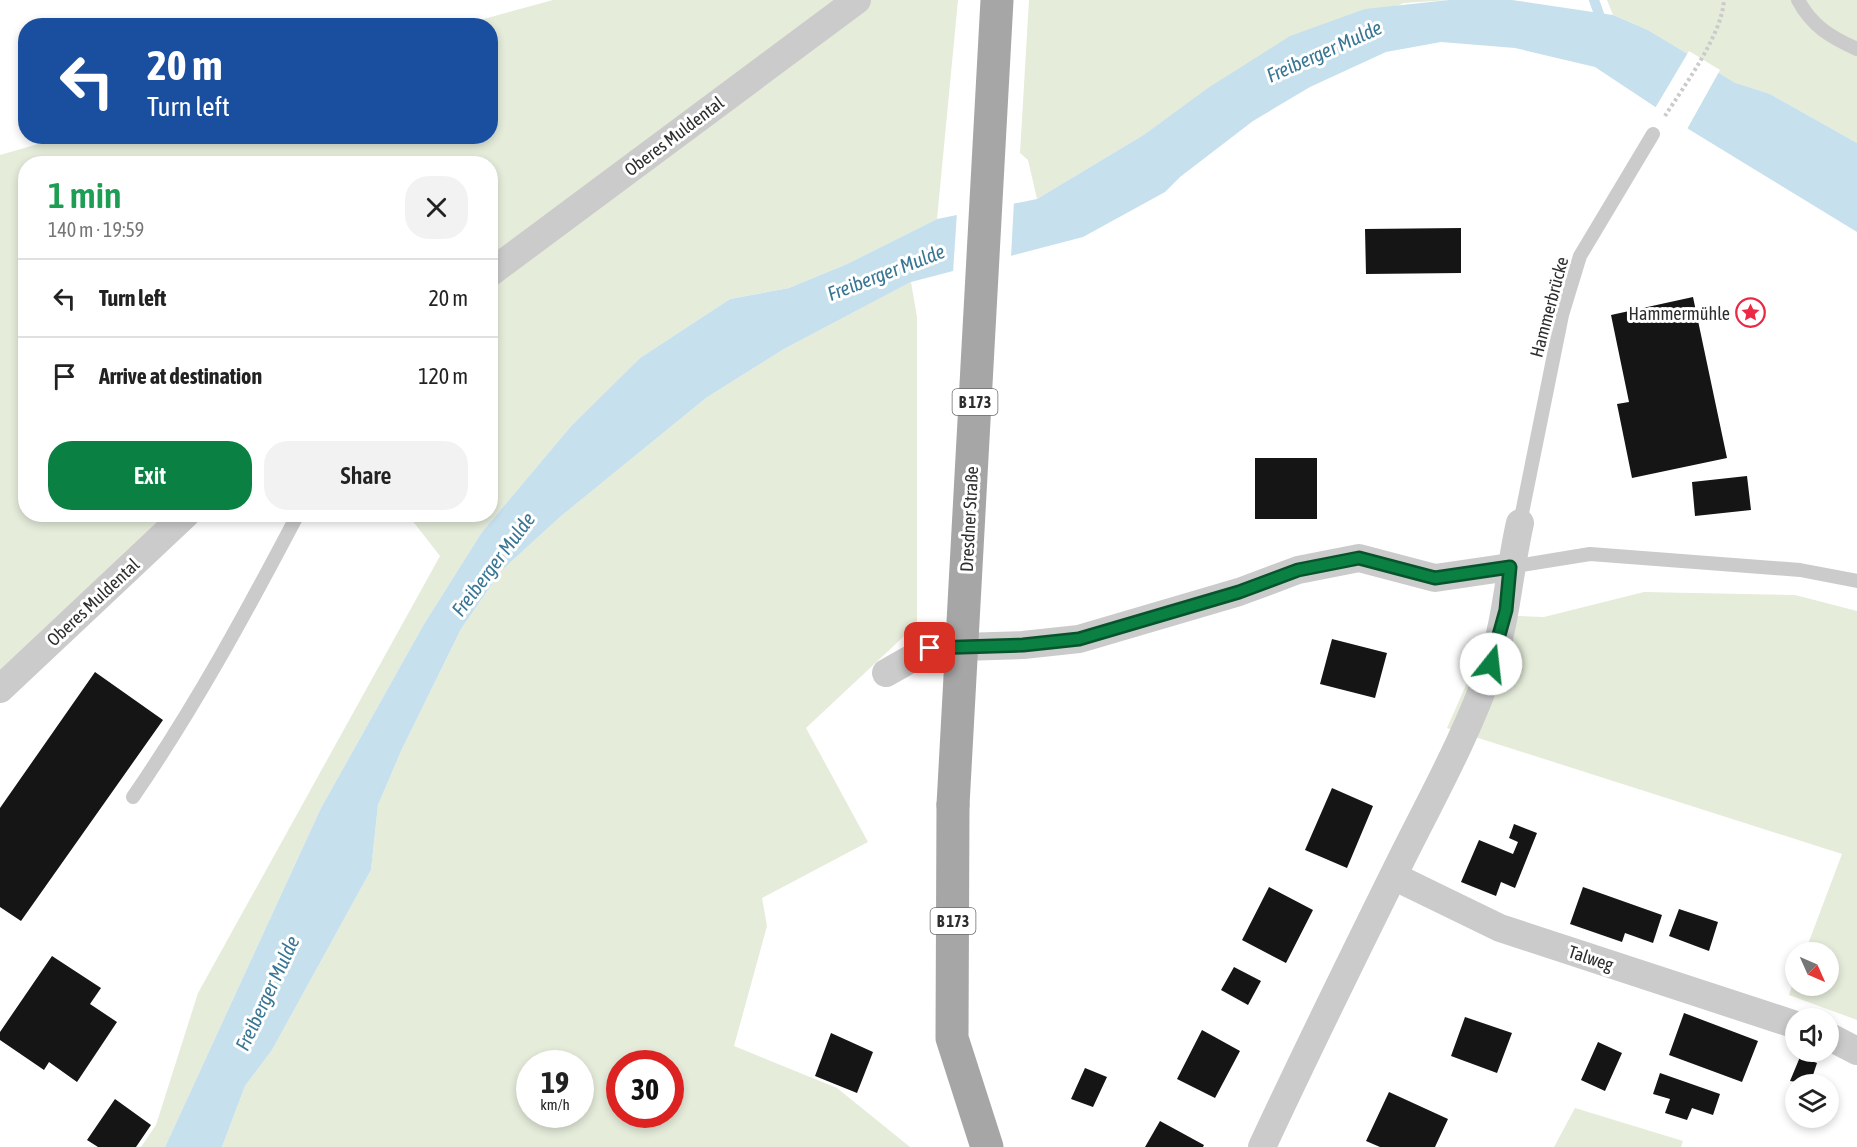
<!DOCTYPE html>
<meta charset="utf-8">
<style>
body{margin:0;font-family:"Asap Condensed",sans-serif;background:#f2f2f2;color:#222;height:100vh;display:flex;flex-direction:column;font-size:22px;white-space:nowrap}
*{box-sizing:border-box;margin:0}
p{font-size:20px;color:#767676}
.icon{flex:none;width:33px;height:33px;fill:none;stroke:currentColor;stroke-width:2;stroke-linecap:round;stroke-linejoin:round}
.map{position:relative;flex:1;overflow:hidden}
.sheet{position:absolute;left:18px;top:156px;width:480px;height:366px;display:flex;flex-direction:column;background:#fff;border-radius:24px;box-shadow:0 3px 9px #0003}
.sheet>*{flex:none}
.top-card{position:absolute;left:18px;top:18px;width:480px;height:126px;border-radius:24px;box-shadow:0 3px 9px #0003;background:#1a4fa0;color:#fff;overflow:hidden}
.needle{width:39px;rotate:135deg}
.buttons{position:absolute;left:1785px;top:942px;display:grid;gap:12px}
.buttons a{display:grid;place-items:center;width:54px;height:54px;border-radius:50%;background:#fff;box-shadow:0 3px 9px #0003;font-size:30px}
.speed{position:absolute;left:516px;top:1050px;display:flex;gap:12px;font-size:30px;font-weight:700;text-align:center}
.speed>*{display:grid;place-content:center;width:78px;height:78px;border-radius:50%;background:#fff;box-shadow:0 3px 9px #0003;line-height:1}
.speed small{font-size:15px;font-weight:400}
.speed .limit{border:9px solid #d22;background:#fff;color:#111}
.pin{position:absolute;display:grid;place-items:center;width:51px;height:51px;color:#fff;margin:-26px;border-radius:12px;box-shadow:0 3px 9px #0006}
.me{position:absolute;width:66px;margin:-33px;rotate:16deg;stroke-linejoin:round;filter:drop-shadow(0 0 4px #0008)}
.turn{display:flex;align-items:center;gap:21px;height:126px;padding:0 30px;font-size:27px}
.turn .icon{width:78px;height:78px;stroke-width:2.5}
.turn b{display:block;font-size:42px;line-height:51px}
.round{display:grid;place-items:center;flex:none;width:63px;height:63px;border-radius:24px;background:#f2f2f2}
.summary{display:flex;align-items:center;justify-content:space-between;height:102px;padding:0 30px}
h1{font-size:36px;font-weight:600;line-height:45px;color:#1e9e55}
.cta{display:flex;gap:12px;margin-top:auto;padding:12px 30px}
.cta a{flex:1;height:69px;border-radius:24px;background:#0b8043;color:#fff;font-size:24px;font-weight:600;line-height:69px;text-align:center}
.cta a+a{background:#f2f2f2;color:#222}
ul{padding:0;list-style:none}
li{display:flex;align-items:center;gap:18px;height:78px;padding:0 30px;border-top:2px solid #e0e0e0}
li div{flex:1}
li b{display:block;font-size:22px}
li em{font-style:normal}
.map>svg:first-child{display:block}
.green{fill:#e5ecda;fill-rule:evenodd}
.water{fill:#c6e0ed}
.pier{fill:#fff}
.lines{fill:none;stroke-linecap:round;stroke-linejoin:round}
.stream{stroke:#c6e0ed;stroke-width:10}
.building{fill:#151515}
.path{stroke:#cbcbcb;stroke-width:4;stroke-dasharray:3 3;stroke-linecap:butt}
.lane{stroke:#cbcbcb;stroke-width:14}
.street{stroke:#cbcbcb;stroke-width:28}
.primary{stroke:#a6a6a6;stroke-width:33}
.primary-bridge{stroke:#a6a6a6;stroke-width:33}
.route-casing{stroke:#07532c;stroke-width:15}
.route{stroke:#0b8043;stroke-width:10}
.labels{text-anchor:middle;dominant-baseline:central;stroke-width:6;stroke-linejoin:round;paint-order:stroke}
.shield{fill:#fff;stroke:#6d6d6d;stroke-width:1.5}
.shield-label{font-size:16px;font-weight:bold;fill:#2e2e2e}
.street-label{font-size:18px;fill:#2e2e2e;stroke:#fff}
.poi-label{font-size:18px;fill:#2e2e2e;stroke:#fff;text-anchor:end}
.water-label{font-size:20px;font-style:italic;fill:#387693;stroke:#fff}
</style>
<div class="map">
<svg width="1857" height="1147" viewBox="0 0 1857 1147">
<rect width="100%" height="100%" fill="#fff"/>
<!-- green -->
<path class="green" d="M553,0H958L937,219L847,264L789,288L730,299L640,358L572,425L482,532L424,624L321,808L165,1147H141L156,1125L198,993L440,556L408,515L490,514V164H26V514L175,515L0,681V155L66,136H490V26L462,25Z
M1029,0H1449L1404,3L1209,88L1145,134L1037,199L1028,160L1020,153Z
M1607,0H1857V143L1770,94L1735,84L1648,30L1613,15Z
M911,282L917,317V624L806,728L868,842L762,898L767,926L734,1046L837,1088L910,1147H222L245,1086L272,1050L371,870L378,805L402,749L461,629L501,571L560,517L706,398L784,349ZM530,1064H580V1114H530ZM620,1064H670V1114H620Z
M1644,592L1795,595L1857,611V1020L1789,995L1795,977L1796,986H1828V952H1805L1842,854L1447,728L1497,615L1544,617Z
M1575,1108L1683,1141L1681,1147H1554Z"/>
<!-- water -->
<path class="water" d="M1449,0H1512L1613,15L1648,30L1735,83L1770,94L1857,143V232L1690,130L1595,67L1515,48L1441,42L1386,52L1310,87L1253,121L1180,177L1165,192L1083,237L911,282L784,349L706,398L560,517L501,571L461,629L402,749L378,805L371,870L272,1050L245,1086L222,1147H165L321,808L424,624L482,532L572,425L640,358L730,299L789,288L847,264L937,219L1037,199L1145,134L1208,88L1290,36L1365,9Z"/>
<!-- pier -->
<path class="pier" d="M1689,51L1720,70L1686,131L1654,110Z
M1014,201L1011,257L953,273L957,212Z"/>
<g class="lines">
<!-- stream -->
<path class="stream" d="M1594,0L1603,25"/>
</g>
<!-- building -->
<path class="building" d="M1461,228V273L1366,274L1365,229Z
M1693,297L1727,458L1632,478L1617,404L1629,402L1611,315Z
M1255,458H1317V519H1255Z
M1747,476L1751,510L1695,516L1692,482Z
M1332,639L1387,653L1375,698L1320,684Z
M95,672L163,720L21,921L0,907V808Z
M1332,788L1373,806L1347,868L1305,850Z
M1514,824L1537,833L1515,888L1501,882L1496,896L1461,882L1479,840L1513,854L1518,842L1509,838Z
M1269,887L1313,910L1286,963L1242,940Z
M1583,887L1662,915L1653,943L1625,933L1622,942L1570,924Z
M1679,909L1718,922L1709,951L1669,936Z
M52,956L101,988L90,1004L117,1022L77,1082L49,1062L44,1070L0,1040V1032Z
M1234,967L1261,981L1248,1005L1221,990Z
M1684,1013L1758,1041L1742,1082L1669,1055Z
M1465,1017L1512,1033L1497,1073L1451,1056Z
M1202,1030L1240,1051L1215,1098L1177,1079Z
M831,1033L873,1052L857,1093L815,1076Z
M1598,1042L1622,1053L1605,1091L1581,1080Z
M1800,1057L1817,1063L1810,1084L1790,1081Z
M1085,1068L1107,1077L1093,1107L1071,1099Z
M1660,1073L1720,1094L1713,1115L1692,1108L1687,1120L1665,1113L1670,1099L1653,1094Z
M1389,1092L1448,1119L1435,1147H1380L1366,1141Z
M115,1099L151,1125L136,1147H98L87,1140Z
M1160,1121L1204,1145L1203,1147H1145Z"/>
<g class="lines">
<!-- path -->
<path class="path" d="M1665,116C1684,86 1722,35 1724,0"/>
<!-- lane -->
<path class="lane" d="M1798,0C1812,26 1830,37 1857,49
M1520,523L1562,315L1580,256L1653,134
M1510,567L1590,554L1800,570L1857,581
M133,797C195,707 247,611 298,514"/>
<!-- street -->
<path class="street" d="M490,273L857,0
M886,673L930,648L1023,645L1079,639L1239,592L1298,570L1359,558L1435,578L1510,567
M0,689L186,514
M1393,876L1500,928L1796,1025
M1828,1036L1857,1051
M1262,1147C1307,1050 1354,955 1401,860C1433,796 1468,733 1491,666C1507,619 1509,571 1520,523"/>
<!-- primary -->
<path class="primary" d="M953,805L952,1038L987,1147"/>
<!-- primary-bridge -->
<path class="primary-bridge" d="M953,805L997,0"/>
</g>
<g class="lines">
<defs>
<path id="route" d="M930,648L1023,645L1079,639L1239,592L1298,570L1359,558L1435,578L1510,567L1506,610L1491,664"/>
</defs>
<!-- route casing -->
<use href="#route" class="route-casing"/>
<!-- route -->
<use href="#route" class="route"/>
</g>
<!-- icons -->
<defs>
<symbol id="sight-ring" viewBox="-11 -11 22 22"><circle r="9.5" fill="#fff" stroke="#ec2845" stroke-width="1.5"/><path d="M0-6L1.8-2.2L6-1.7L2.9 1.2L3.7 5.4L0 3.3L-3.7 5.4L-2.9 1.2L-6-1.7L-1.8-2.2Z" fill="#ec2845"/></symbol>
</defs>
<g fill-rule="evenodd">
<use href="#sight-ring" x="1734" y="296" width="33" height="33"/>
</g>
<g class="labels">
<!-- shield labels -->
<g class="shield">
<rect x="952.5" y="389" width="45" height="26" rx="4.5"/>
<rect x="930.5" y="908" width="45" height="26" rx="4.5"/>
</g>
<g class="shield-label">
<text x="975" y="402">B 173</text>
<text x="953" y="921">B 173</text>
</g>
<!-- street labels -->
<g class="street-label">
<text transform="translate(674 136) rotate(-37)">Oberes Muldental</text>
<text transform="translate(1549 307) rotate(-75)">Hammerbrücke</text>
<text transform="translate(969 519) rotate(-87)">Dresdner Straße</text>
<text transform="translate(93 602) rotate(-43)">Oberes Muldental</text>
<text transform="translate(1591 958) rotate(18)">Talweg</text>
</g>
<!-- poi labels -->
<g class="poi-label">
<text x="1730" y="313">Hammermühle</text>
</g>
<!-- water labels -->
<g class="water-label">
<text transform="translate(1324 51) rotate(-24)">Freiberger Mulde</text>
<text transform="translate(886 272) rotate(-21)">Freiberger Mulde</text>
<text transform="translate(493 564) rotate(-53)">Freiberger Mulde</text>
<text transform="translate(267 993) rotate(-65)">Freiberger Mulde</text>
</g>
</g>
</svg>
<div class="buttons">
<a><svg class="needle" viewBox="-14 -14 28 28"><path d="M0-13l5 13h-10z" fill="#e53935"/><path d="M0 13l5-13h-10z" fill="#767676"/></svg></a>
<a><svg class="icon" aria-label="sound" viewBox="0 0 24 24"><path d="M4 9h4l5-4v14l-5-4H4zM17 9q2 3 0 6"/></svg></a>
<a><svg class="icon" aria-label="layers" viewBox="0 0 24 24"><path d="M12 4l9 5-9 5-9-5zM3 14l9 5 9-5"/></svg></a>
</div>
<div class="speed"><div>19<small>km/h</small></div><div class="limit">30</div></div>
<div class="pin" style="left:930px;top:648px;background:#d93025"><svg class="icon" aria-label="arrive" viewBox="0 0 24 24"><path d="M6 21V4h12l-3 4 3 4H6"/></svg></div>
<svg class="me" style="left:1491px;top:664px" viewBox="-20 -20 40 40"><circle r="19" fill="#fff"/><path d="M0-13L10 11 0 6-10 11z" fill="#0b8043"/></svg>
<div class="top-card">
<div class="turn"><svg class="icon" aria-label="left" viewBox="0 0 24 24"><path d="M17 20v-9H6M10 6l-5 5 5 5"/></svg><div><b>20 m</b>Turn left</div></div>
</div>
<section class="sheet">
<div class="summary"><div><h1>1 min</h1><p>140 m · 19:59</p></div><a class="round"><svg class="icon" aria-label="close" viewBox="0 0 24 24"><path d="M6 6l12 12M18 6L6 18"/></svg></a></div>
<ul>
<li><svg class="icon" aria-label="left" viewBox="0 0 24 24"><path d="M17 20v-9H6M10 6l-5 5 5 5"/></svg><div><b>Turn left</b></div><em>20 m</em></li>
<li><svg class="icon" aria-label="arrive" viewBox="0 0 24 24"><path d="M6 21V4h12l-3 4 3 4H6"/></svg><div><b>Arrive at destination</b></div><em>120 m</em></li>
</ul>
<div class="cta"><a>Exit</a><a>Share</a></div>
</section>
</div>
